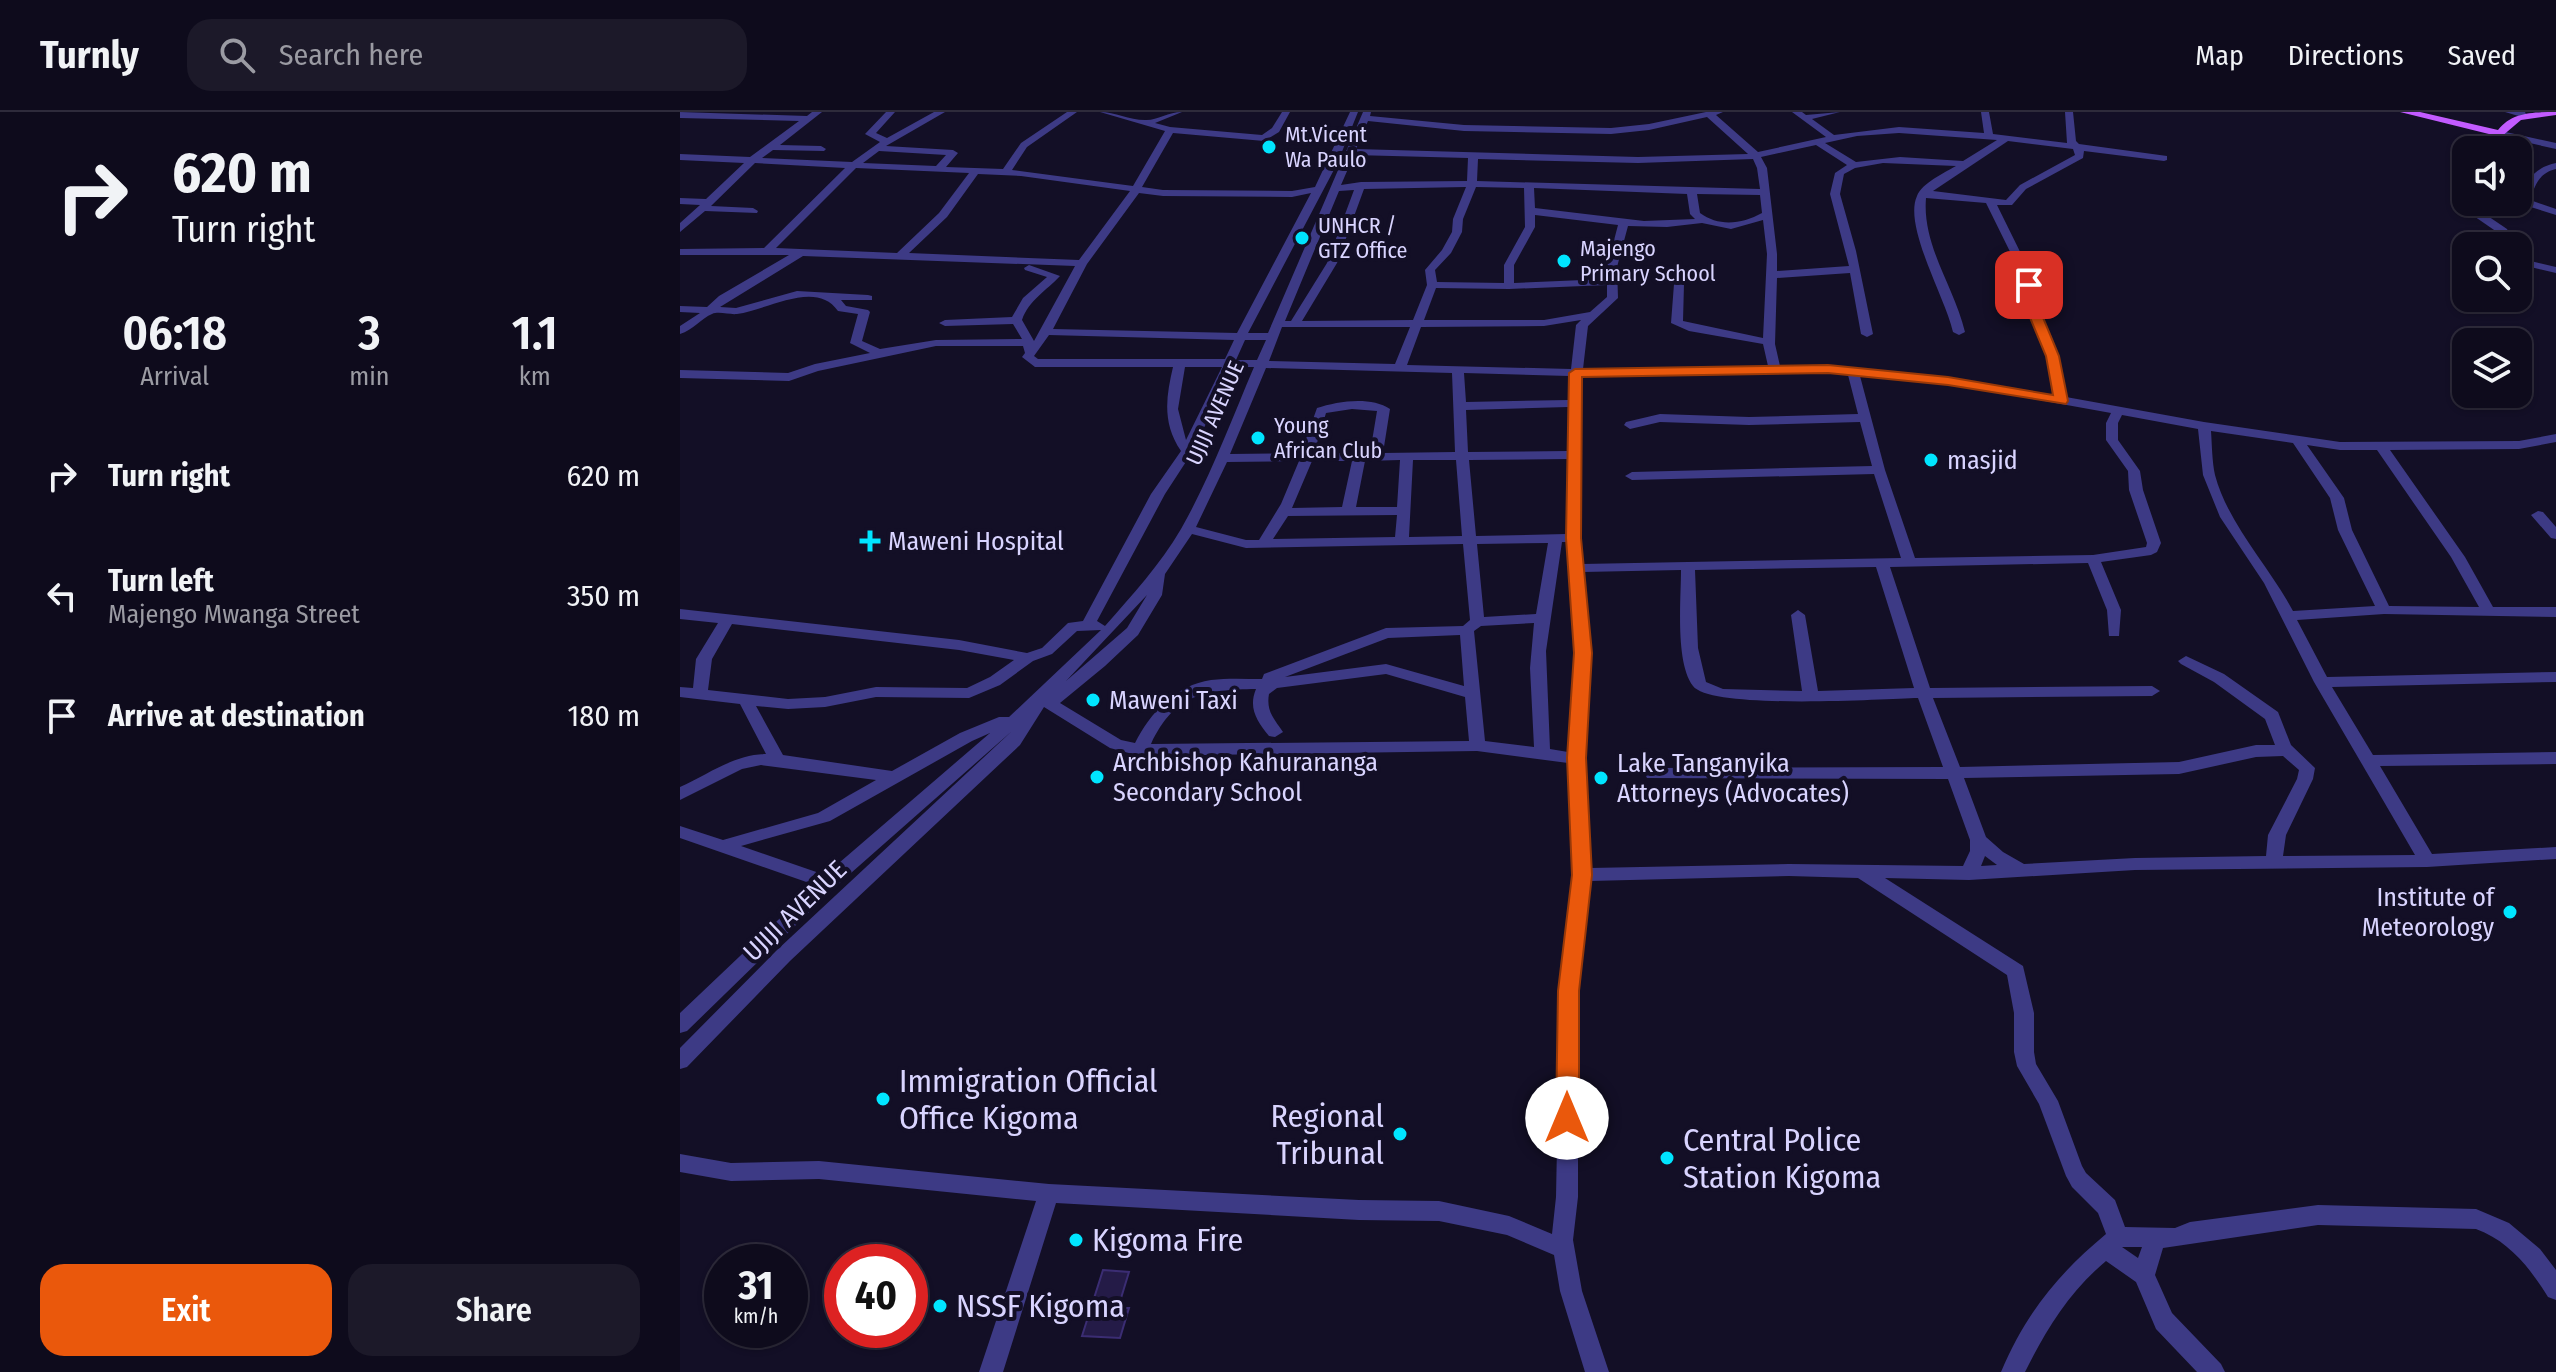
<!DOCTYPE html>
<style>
body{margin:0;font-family:"Fira Sans Condensed",sans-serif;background:#1c1929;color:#f1f3f6;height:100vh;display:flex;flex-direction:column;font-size:30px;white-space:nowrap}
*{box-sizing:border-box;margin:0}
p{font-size:26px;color:#9b9ba3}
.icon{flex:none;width:44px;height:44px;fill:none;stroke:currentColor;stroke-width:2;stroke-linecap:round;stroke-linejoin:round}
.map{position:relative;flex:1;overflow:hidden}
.details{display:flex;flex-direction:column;background:#0e0b1c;width:680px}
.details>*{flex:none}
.guide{background:#0e0b1c;color:#f1f3f6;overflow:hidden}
.fabs{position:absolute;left:1772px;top:24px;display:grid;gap:16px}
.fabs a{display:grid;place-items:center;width:80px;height:80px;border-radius:16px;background:#0e0b1c;box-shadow:0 2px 6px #0004,0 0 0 2px #2e2b3b;font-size:40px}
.speed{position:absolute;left:24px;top:1132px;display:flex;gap:16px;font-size:40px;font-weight:700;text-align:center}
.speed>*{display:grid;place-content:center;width:104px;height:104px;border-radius:50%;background:#0e0b1c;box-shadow:0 2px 6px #0004,0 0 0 2px #2e2b3b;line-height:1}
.speed small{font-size:20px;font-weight:400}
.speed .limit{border:12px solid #d22;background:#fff;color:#111}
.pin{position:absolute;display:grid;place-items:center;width:68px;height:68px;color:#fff;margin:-34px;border-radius:16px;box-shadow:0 4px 12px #0006}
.me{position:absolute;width:88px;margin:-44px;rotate:0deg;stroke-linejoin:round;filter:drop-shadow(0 0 6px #0008)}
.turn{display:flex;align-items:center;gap:28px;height:168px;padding:0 40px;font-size:36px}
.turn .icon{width:104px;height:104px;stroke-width:2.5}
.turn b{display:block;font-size:56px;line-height:68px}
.eta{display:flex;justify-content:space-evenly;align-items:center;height:136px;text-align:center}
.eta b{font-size:48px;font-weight:600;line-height:56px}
.action{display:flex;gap:16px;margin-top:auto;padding:16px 40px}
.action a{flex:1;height:92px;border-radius:24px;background:#ea580c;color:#fff;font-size:32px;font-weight:600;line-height:92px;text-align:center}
.action a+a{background:#1c1929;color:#f1f3f6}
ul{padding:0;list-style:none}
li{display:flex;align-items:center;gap:24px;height:120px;padding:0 40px}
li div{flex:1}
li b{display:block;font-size:30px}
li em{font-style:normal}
header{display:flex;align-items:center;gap:48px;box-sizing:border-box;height:112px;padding:0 40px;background:#0e0b1c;border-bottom:2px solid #2e2b3b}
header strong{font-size:38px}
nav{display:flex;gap:44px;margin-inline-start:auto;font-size:28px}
.search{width:560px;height:72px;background:#1c1929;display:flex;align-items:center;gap:20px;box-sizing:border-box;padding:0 28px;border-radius:24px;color:#9b9ba3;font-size:30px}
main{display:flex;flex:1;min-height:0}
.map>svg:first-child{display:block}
.building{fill:#241b47;stroke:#3b2d73;stroke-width:2}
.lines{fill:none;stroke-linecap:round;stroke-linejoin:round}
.minor{fill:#3d3a85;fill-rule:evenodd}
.major{fill:#c25bff;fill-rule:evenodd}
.route{fill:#ea580c;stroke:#983908;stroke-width:2}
.poi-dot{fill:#00e5ff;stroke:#130f26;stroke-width:3}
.labels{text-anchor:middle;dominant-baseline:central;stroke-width:8;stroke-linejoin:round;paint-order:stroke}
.far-poi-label{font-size:22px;fill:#d9d4ff;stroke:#130f26;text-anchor:start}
.far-street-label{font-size:22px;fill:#d9d4ff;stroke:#130f26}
.poi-label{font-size:26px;fill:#d9d4ff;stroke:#130f26;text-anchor:start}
.street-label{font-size:26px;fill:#d9d4ff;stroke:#130f26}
.near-poi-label{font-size:32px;fill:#d9d4ff;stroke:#130f26;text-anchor:start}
</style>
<header>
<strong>Turnly</strong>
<div class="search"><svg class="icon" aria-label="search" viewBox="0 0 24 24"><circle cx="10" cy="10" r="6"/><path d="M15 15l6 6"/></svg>Search here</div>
<nav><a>Map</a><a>Directions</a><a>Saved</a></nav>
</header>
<main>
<section class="details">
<div class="guide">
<div class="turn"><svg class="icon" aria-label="right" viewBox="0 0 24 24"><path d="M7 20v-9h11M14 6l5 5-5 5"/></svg><div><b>620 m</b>Turn right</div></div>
</div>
<div class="eta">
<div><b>06:18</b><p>Arrival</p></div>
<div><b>3</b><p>min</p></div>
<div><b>1.1</b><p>km</p></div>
</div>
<ul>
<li><svg class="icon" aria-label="right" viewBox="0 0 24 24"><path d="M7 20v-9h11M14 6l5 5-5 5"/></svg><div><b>Turn right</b></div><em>620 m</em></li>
<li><svg class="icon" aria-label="left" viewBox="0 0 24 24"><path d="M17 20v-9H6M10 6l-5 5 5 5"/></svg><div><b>Turn left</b><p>Majengo Mwanga Street</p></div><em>350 m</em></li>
<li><svg class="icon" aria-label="arrive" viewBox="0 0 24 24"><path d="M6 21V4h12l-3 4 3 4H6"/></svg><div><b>Arrive at destination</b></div><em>180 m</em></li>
</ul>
<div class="action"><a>Exit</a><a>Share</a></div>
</section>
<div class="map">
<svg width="1876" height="1260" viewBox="0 0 1876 1260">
<rect width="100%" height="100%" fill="#130f26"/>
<!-- building -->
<path class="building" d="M423,1158L449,1160L438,1196H449L440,1226L402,1224Z"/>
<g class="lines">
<!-- minor -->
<path class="minor" d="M0,0L127,4L132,0H142L100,33L141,34L146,37L144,39L93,38L82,46L172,50L200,30L185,22L206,0H215L196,21L207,26L254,0H265L206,34L273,38L278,41L266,55L323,57L341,31L387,0H397L347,35L332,58L453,74L485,19L420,0C435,0 449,8 465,8C476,9 488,0 502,0L475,11L490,15L582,23L592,16L602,0H610L599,20L584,29L493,21L462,75L483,78L612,79L635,75L670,0H678L657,52L568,221H588L683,0H691L690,4L784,13L931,16L969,12L1026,0H1043L1036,3L1078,40L1146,25L1112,0H1122L1126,3L1160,0L1132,7L1154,23L1219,15L1304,21L1301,0H1309L1313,22L1387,31L1385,0H1393L1396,29L1399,32L1487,44V48L1484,49L1404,39L1403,46L1346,77L1332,93H1317L1351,162L1359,196L1379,244L1386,285L1524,310L1660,330L1839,329L1876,322V330L1839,337L1710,338L1785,445L1813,495H1876V505L1704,502L1617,508L1647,565L1876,560V570L1652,575L1693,643L1876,640V652L1700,654L1752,742L1876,735V747L1747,755L1455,758L1289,768L1205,766L1343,854L1354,901V940L1356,952L1378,989L1402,1054L1406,1061L1435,1088L1445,1115L1495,1116L1510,1110L1638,1093L1796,1097L1829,1111L1860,1137L1876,1158V1188L1868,1185C1850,1156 1829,1129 1796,1117L1638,1113L1483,1136L1475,1163L1492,1201L1541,1252L1545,1260H1517L1476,1217L1456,1170L1426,1149C1389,1180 1366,1218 1345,1260H1321C1346,1201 1378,1162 1426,1122L1418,1101L1392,1075L1386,1064L1359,992L1337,954L1334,940V901L1327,863L1178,766L1109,764L910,769L898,879V1085L893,1128L902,1179L929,1260H905L880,1179L874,1143L827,1123L759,1109L679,1108L376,1091L323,1260H299L356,1089L139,1067L51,1069L0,1060V1042L51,1051L139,1049L369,1072L679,1088L759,1089L829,1104L872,1122L876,1085L880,879L893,763L888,651L797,639L460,644L430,636L364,595L340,633L110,849L7,955L0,957V936L96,839L332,619L154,776L7,919L0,921V901L135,773L0,726V714L43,728L138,701L196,668L81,653L62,657L0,688V675C29,662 53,643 86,642L60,592L0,585V575L13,576L16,547L38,511L0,507V497L279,528L347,541L362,536L388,511L403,509L471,382L501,339C482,311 486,285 493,255H355L342,245L345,241L343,234H256L138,259L109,269L0,266V258L108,261L135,252L190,241L170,231L178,202L158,199C136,167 88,198 57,202C50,203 39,199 32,202C22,206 13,218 0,222V214L20,201L0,200V194L27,195L39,184L109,143H0V137L84,136L165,56L75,51L31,94L73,96L78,99L77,101L25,99L0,120V111L20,93L0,92V86L26,87L64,51L0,48V42L70,45L119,9L0,6ZM1027,5L1068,42L958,45L676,37L688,9L784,19L931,22L969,18ZM1219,21L1317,28L1283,49L1220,45L1176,50L1145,31L1177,24ZM1328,29L1393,37L1395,43L1340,73L1326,88L1253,79ZM1136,33L1167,53L1155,61L1150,82L1169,154L1097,159V142L1087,56L1081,45ZM199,39L266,43L256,54L183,51ZM674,43L788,46L787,69L681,70L661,73ZM798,47L958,51L1073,47L1077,56L1080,77L797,69ZM1203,51L1276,54C1264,61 1242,71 1237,84C1223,114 1266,187 1273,220L1279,223L1285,220C1274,174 1242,134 1246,86L1306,91L1341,162L1347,196L1367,244L1374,283C1283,267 1192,253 1100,254L1095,232L1097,166L1170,161L1181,222L1187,225L1193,222L1176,139L1160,82L1164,62L1175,56ZM176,56L289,61L259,101L217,141L96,136ZM298,62L341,64L450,79L399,148L229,141L267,105ZM786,75L773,107L772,120L762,138L745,158L747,173L733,208L622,209L657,151L684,77ZM796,75L844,76L845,115L824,153V171L757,170L755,158L771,141L782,120L783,107ZM854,76L1007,82L1010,102L1015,107L964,109L855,96ZM674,78L647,151L611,209H605L659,79ZM459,81L483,84L612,85L631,81L557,221L373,217L407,152ZM1017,82L1080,83L1082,101C1062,112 1039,115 1020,101ZM855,103L938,113L927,155V167L834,171V153L855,115ZM1083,108L1087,142L1083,226L1003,209L1004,172L999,169L994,172L991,211L1009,219L1083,232L1088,254L903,257L908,214L938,186L937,155L948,114L987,115L1022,111L1051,117ZM123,144L395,154L354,229L342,208C349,188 366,179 380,164L349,153L344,156L345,158L367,165L343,186L332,205L265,208L259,211L265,214L333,212L342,227L256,228L200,237L182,229L190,200L188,198L166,194L161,188H192V184L188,183L117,179L56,196L40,195ZM927,173V185L910,200L864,208H744L756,176L829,177ZM901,208L896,213L891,257L727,253L741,215L864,214ZM602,215H730L715,252L589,249ZM369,223L554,228L545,247H358L354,244ZM565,228H586L577,248H556ZM505,255H542L506,328L498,297ZM553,255H574C551,309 530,366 501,417C480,453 452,483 425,514L417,509L485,382L513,339ZM586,256L772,261L775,340L703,341L710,297C691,284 658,289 637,296L621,341L550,342ZM784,261L889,264V288L786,290ZM1148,261L1168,263L1178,302L1069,305L980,302L946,310L944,313L950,317L980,310L1069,313L1180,310L1192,354L952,360L945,364L952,368L1194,362L1221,446L902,452L900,426L901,264ZM1180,264L1286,275L1431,301L1426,311V328L1448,359L1449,378L1467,431L1466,435L1413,443L1235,446L1205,358ZM888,295V339L788,340L786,298ZM672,297L697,299L690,341H634L646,301ZM1442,303L1518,317L1523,363L1540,405L1584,471L1634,570L1735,743L1603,744L1606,723L1633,667L1635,656L1611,633L1598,600L1544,562L1506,544L1498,549L1501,552L1534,570L1585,607L1595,633H1576L1499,650L1280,655L1253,586L1472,584L1480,579L1472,574L1250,576L1210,455L1408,451L1427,498L1429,524H1439L1441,498L1421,450L1471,443L1477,440L1481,431L1463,378L1460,359L1438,328V311ZM1531,319L1613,331L1650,386L1658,418L1695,494L1613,499C1589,454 1548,412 1535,363C1532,349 1532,333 1531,319ZM1627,333L1660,338H1697L1771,445L1799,495L1709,494L1672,418L1664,386ZM888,347L886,422L796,424L789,348ZM720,348L717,395H676L685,349ZM733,348H776L782,424L729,425ZM619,349L601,392L579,428H566L516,415L547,350ZM632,349H672L662,395L612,396ZM717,403L715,425L593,427L608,404ZM512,422L566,436L783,432L790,508L783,514L706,516L584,562L582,567C565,567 547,566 531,568C496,573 470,601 455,631L441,628L380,591L425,554L458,523L482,483L485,462ZM882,430H886L896,541L888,640L870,637L866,539ZM868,431L856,502L804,505L797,432ZM1196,455L1234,576L1138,579L1125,503L1118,498L1111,503L1122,579L1043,577L1026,570L1018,536L1015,458ZM1001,458C1001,488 995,550 1013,574C1031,598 1202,587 1238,586L1263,655L973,656L967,658L965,662L967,666L1268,667L1290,728V739L1283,754L1109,752L910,756L904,646L910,541L903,460ZM467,483L447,516L386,569ZM854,511L850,556L854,635L805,629L794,519L801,514ZM52,512L279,538L334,548L310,565L287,576L196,575L145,585L108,587L28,578L32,547ZM421,518L329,605H319L280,621L212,659L103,643L76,594L108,597L145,595L196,585L289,586L320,573L353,549L372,542L397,519ZM780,523L784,574L706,552L605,565L708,526ZM706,562L785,585L789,629L471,632C495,581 525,578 576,577C568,596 577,609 589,624L595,625L603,620C594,607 586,599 589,582L597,576ZM310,621L145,763L61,734L150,709L292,629ZM1603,644L1619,658L1617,667L1588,723L1586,744L1455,746L1344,752L1323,740L1306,725L1284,666L1499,662L1576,645ZM1305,744L1317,753L1301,754ZM1442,1135H1462L1458,1146Z
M1825,0H1845L1846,2L1842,5Z
M1821,19L1876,31V37L1818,24L1816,22Z
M1876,51V57C1859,61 1855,73 1850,88L1876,97V103L1841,92C1841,71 1855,55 1876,51Z
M1776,76H1782L1786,81V90H1792L1796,96L1827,117L1828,119L1821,134H1811L1817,120L1788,100L1774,78Z
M1838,146L1876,155V161L1838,152Z
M1858,399L1863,400L1876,415V427L1871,426L1851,403Z"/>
<!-- major -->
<path class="major" d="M1720,0H1740L1818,18C1832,0 1853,0 1876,0V3L1841,8L1821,25Z"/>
</g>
<!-- route -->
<path class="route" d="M1349,169L1356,173L1359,196L1379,244L1388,289L1386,292L1268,273L1148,261L902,265L901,426L912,541L906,646L912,763L899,879V1006L895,1013L887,1016L879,1013L876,1006L878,879L892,763L887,646L894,541L886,426L889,261L895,257L1148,253L1268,265L1373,283L1366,244L1346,196L1343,173Z"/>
<!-- markers -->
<g class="poi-dot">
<circle cx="589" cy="35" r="8"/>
<circle cx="622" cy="126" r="8"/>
<circle cx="884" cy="149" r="8"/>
<circle cx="578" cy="326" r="8"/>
<circle cx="1251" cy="348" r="8"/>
<path d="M186 417h8v8h8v8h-8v8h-8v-8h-8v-8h8z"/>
<circle cx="413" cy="588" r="8"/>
<circle cx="417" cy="665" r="8"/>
<circle cx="921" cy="666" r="8"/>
<circle cx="1830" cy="800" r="8"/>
<circle cx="203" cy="987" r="8"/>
<circle cx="720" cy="1022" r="8"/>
<circle cx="987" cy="1046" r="8"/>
<circle cx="396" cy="1128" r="8"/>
<circle cx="260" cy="1194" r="8"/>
</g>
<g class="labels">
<!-- far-poi labels -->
<g class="far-poi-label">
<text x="605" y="22">Mt.Vicent<tspan x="605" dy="25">Wa Paulo</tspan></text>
<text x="638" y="113">UNHCR /<tspan x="638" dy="25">GTZ Office</tspan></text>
<text x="900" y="136">Majengo<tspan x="900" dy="25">Primary School</tspan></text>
<text x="594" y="313">Young<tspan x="594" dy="25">African Club</tspan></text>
</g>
<!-- far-street labels -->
<g class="far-street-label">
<text transform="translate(535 301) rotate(-66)">UJIJI AVENUE</text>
</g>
<!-- poi labels -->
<g class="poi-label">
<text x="1267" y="348">masjid</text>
<text x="208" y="429">Maweni Hospital</text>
<text x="429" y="588">Maweni Taxi</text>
<text x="433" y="650">Archbishop Kahurananga<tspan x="433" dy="30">Secondary School</tspan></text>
<text x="937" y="651">Lake Tanganyika<tspan x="937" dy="30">Attorneys (Advocates)</tspan></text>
<text x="1814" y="785" text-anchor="end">Institute of<tspan x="1814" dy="30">Meteorology</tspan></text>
</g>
<!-- street labels -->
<g class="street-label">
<text transform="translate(115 799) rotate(-44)">UJIJI AVENUE</text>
</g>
<!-- near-poi labels -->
<g class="near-poi-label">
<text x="219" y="969">Immigration Official<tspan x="219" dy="37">Office Kigoma</tspan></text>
<text x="704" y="1004" text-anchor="end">Regional<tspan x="704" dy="37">Tribunal</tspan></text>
<text x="1003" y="1028">Central Police<tspan x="1003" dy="37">Station Kigoma</tspan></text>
<text x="412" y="1128">Kigoma Fire</text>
<text x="276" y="1194">NSSF Kigoma</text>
</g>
</g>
</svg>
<div class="fabs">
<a><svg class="icon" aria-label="sound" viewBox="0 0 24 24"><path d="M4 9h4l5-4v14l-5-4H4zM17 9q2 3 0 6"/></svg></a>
<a><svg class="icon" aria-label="search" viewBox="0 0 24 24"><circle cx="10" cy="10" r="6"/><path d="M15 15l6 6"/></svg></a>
<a><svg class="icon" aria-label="layers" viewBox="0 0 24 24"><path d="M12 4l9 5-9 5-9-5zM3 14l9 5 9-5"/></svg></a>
</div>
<div class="speed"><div>31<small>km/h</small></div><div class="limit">40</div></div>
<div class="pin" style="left:1349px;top:173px;background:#d93025"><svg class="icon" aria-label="arrive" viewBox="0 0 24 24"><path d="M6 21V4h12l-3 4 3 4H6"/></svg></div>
<svg class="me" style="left:887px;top:1006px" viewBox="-20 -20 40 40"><circle r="19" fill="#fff"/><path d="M0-13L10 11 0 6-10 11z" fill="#ea580c"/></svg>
</div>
</main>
